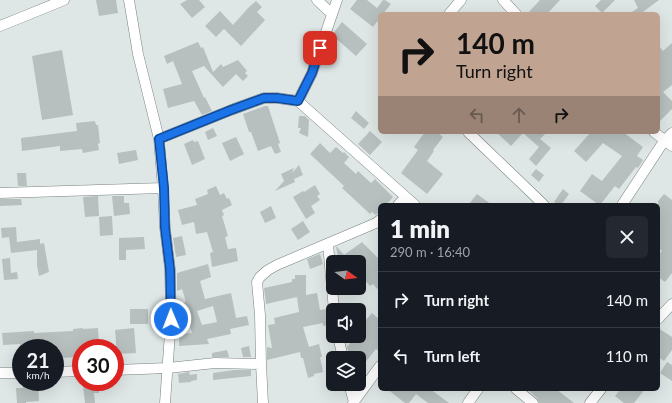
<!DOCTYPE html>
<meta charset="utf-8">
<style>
body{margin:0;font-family:Lato,sans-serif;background:#242831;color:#f1f3f6;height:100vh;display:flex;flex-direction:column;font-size:15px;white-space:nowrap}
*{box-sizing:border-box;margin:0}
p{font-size:13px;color:#9ea1a6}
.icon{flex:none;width:22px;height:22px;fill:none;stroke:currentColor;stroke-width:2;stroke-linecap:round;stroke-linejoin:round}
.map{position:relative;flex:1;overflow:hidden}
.side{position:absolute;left:378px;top:203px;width:282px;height:188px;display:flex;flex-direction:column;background:#171b24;border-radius:6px;box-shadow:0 4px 16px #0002}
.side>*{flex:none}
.guide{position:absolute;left:378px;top:12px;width:282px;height:122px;border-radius:6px;box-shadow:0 4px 16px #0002;background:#c1a391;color:#111;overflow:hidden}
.needle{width:26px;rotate:105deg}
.buttons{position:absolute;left:326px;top:255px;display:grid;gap:8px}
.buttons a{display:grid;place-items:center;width:40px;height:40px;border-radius:6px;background:#171b24;box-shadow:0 4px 16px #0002;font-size:20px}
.speed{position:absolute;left:12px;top:339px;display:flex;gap:8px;font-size:20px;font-weight:700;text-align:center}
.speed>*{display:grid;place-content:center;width:52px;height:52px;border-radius:50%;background:#171b24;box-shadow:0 4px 16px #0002;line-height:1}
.speed small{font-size:10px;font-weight:400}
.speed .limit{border:6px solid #d22;background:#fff;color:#111}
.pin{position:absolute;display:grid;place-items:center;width:34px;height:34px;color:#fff;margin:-17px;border-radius:8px;box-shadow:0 2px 6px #0006}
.me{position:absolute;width:44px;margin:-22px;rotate:359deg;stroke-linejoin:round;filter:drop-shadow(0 0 3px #0008)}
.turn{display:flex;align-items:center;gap:14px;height:84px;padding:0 12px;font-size:18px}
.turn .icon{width:52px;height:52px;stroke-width:2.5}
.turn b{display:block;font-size:28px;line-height:34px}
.lanes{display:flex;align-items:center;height:38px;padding:0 12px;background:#0003;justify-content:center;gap:20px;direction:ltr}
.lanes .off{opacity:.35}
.round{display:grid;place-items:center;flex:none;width:42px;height:42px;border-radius:6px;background:#242831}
.headline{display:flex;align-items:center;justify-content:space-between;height:68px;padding:0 12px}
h1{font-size:24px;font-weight:800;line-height:30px}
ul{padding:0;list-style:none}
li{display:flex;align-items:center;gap:12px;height:56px;padding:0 12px;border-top:1px solid #363941}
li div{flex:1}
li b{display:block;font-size:15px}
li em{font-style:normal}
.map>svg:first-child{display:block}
.building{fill:#b7bfbf;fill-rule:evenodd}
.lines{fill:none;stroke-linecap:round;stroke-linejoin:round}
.street-casing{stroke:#7a8182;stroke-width:11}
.street{stroke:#fff;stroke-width:10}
.route-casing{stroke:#114b97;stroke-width:10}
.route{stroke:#1a73e8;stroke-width:7}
</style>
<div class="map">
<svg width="672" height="403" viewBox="0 0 672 403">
<rect width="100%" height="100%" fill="#dee6e6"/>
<!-- building -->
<path class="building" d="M96,0H116L118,13L99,16Z
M187,0H199L205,7L192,18L180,4Z
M357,0H367L377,8L383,0H385L391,4L383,14H380V18L373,27L350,9Z
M540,0H560L547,14H527Z
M601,0H615L602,13L595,6Z
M634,0H659L640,14H629L638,8Z
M256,1L262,7L257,12L265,20L241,46L224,29L216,37L205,26L220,11L233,25L249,7Z
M342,22L367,44L356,56L332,35Z
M198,42L201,48L203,47L213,72L221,64L223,67L238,60L247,71L245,73L248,76L243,81L236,74L223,87L204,66L192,71L204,98L205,97L212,111L202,115L194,101L168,108L163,89L182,84L173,61L167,64L164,56Z
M672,43V85L663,92L672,101V109L658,123V45L663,51Z
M62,50L73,115L42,120L32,56Z
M265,106H268L280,143L278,144L281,152L275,154L271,146L258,151L251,132H249L243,114Z
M356,111L369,123L364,129L351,118Z
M299,116H305L309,120L308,137L299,133L301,128H298Z
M95,121L96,125H98L100,143L98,144L99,150L83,153L82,149L60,151V146L22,151L21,138L77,131L76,123Z
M213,128L217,136L208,140L205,132Z
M370,131L382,142L370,155L358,144Z
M425,132H437L443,137L433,150L434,151L427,161L443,174L427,194L401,173L418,150L414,147Z
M496,132H547L540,139L551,148L536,166L529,159L539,147L523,133L511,146Z
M591,132H623L643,147L637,156L643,160L638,168L636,167L619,189L615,186L600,205H599L580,191L592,174L602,181L622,156L603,143L586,162L574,151Z
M236,137L244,154L230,161L222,143Z
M193,140L194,142L198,141L205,159L192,165L184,144Z
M320,143L330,153L336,147L343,153L344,152L349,157L344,163L356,174L358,171L371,183L375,179L393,197L386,205H380V211L376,215L372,212L370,214L342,188L344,186L310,154Z
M136,150L138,160L119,164L117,153Z
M299,165L303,175L294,179L295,182L275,191L284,181L281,174L294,168L292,173Z
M536,169L544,175L539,182L531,175Z
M17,173H26L27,186H18Z
M315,185L320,194L317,196L320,200L311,206L315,213L306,219L293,197L303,191L304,192Z
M216,186L220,195L224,193L227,199L229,198L232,205L222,210L224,215L222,216L228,236L225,237L228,249L236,248L238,261L212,267L210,253L213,252L207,232L196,234L194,222L182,225L178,210L197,205L195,199L208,194L207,190Z
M563,189L569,194L561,205H559L554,202Z
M477,194L492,205H468Z
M664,194L672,200V273L665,282L658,277V256L662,251L658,248V201Z
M98,196L99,216L85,217L83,197Z
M112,196H124V203H129L130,214L114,216Z
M0,199H21L22,205L0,206Z
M271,206L276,218L265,223L260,212Z
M112,216L113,235L100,236L99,217Z
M303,221L310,232L298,240L291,229Z
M16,227L17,242L40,239V244L44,243L49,272L39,276L37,266V250L11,253L9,237L2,238L1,228Z
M182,236L186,255L176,257L173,238Z
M144,237L145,249L126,250V260H119V238Z
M362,242L380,260V292L373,284L370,286L359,274V262H336V257L338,256L336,247H337L344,255Z
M320,254L323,264L310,269L307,259Z
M10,258L11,273L17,272L18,279L4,280L2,259Z
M208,264L211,277L200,281L205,299L231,293L236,318L247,316L249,325L230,329L231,334L207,339L209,344L179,346V334L192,333L183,303L186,302L182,289L177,291V273ZM213,306L217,322L202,325L197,311Z
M295,275H306V295L317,293L320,310L327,309L330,315L332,324L323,326V323L303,327L309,347L319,344L322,357H320L323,372L314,374V376L308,378L303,358H301L300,352L267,360V347L272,348L268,325L275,324L274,318L299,312L297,297L266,304L264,288L292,282V279H295Z
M130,309H148V324H130Z
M372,313L380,320V352L376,349L364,364L359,360V358H356L355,357L354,358L349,354L347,347L356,336H359V328Z
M83,328V329L98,328L99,348H81V357L59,358V348H21L20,344L3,345L2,333L34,331V333L73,331V329Z
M134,328L136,353L117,354L115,330Z
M658,328L672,337V350L664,361L658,357Z
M249,346L251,357H243L241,348Z
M227,350L229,357H212V353Z
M667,362L672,365V381L660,373Z
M234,370H251V376L213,380V373Z
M189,372L190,375L197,374V380L191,381V382L179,383L178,374Z
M23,382H38L39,401L26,402V403H17L16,388H23Z
M99,384V393H94L95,403H85L83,386Z
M387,389H430L449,403H428L416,394L409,403H405Z
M529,389H556L574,403H539L537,398L528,390Z
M621,389H645L634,403H624L615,396Z"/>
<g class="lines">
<defs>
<path id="street" d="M129,0L138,54L159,139L163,188L165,228L170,269L171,319L165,403
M317,0L332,14
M503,0L516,14
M449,14L461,0
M0,26L20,18L64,0
M298,101L312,73L337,0
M468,132L544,205
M654,132L672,146
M159,139L231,110L264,98H277L298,101L406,197L398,205
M0,193L163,188
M406,197L415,205
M622,205L664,141L672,133
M328,244L334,310
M658,319L672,304
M338,336L343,358
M115,370L168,368L215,363L261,364
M55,372L81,371
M0,373H21
M349,384L354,402
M516,389L533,403
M263,403L261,364L260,315L257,282L260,277L268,270L277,265L376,223L380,220
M353,403L380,366
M468,403L478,389
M590,403L601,389"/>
</defs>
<!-- street casing -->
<use href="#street" class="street-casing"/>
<!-- street -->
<use href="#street" class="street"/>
</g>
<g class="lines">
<defs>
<path id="route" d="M171,319L170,269L165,228L164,188L159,139L231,110L264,98H277L298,101L312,73L320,48"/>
</defs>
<!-- route casing -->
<use href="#route" class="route-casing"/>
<!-- route -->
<use href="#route" class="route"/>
</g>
</svg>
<div class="buttons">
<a><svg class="needle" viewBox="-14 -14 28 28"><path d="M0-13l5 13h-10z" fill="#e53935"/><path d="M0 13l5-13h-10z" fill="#9ea1a6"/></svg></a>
<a><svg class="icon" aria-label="sound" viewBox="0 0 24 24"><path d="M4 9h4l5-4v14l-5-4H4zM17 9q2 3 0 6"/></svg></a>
<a><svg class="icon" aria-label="layers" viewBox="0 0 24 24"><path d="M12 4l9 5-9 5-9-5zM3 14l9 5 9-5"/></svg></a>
</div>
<div class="speed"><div>21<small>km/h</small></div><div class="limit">30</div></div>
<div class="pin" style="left:320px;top:48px;background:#d93025"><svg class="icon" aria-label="arrive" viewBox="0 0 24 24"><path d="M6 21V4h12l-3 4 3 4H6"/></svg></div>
<svg class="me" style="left:171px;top:319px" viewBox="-20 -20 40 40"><circle r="17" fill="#1a73e8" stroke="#fff" stroke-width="3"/><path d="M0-11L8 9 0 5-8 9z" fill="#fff"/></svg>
<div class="guide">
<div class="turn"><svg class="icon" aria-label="right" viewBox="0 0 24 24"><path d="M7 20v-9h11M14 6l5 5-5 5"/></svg><div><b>140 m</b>Turn right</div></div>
<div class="lanes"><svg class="icon off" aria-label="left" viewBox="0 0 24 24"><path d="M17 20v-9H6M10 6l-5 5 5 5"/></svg><svg class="icon off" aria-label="ahead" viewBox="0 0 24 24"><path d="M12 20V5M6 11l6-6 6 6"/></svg><svg class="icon" aria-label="right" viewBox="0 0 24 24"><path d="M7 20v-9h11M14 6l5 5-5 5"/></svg></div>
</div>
<section class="side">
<div class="headline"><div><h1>1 min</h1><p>290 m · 16:40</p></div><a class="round"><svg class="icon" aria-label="close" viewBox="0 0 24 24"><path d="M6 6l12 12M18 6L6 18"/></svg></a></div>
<ul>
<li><svg class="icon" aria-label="right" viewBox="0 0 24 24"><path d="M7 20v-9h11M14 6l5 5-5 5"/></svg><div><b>Turn right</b></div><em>140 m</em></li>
<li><svg class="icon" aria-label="left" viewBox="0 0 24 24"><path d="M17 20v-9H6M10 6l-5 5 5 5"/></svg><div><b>Turn left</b></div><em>110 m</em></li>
</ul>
</section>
</div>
